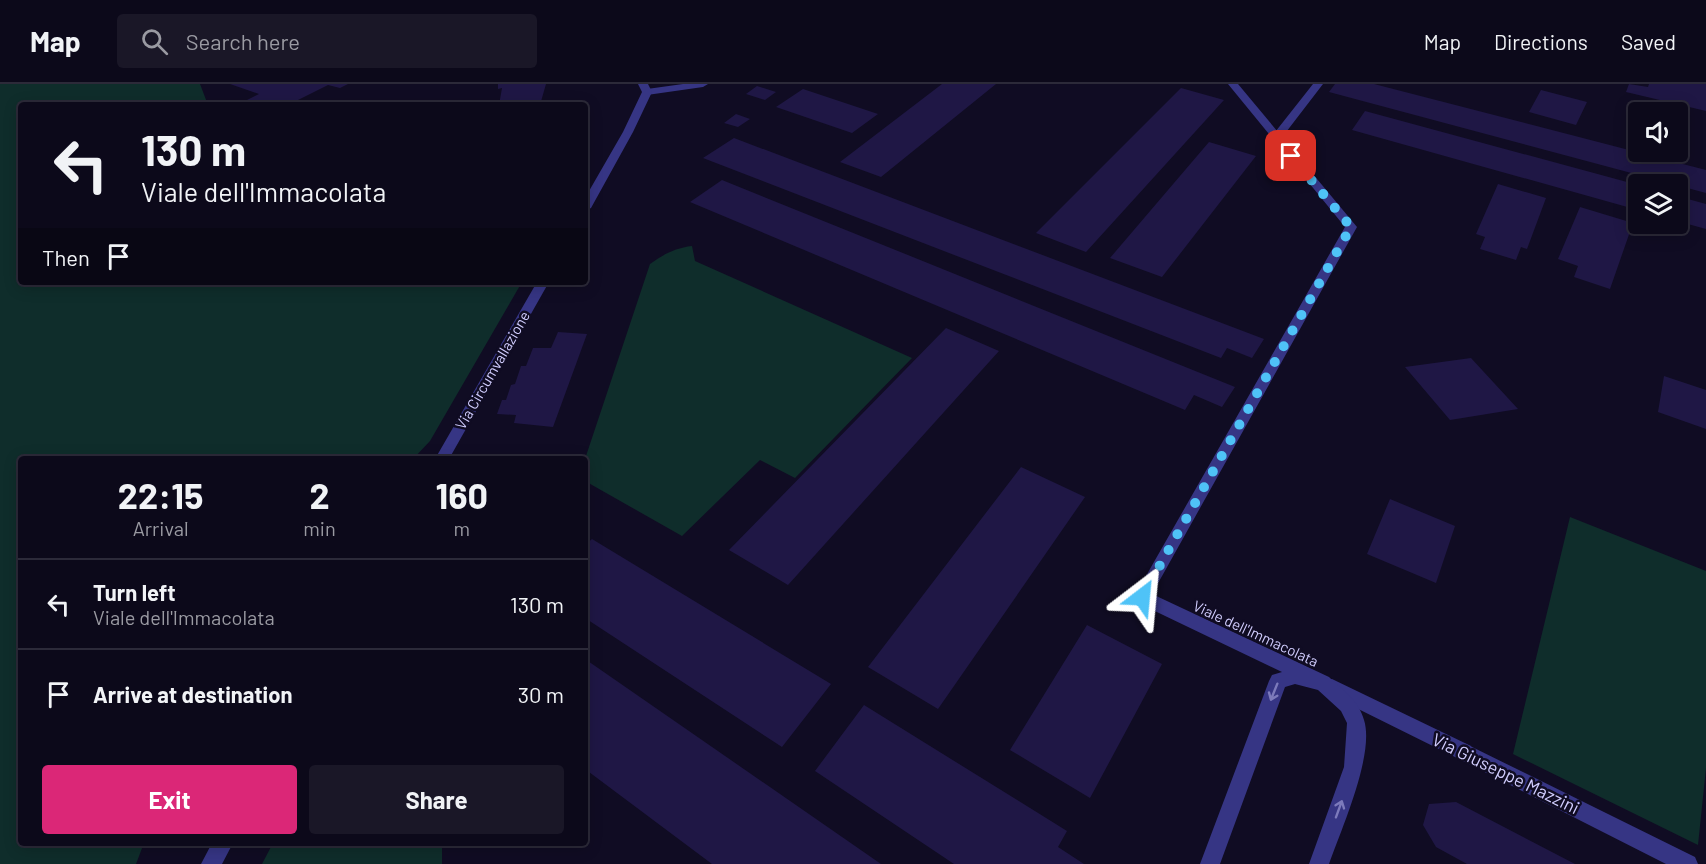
<!DOCTYPE html>
<style>
body{margin:0;font-family:Barlow,sans-serif;background:#1a1727;color:#f1f3f6;height:100vh;display:flex;flex-direction:column;font-size:22px;white-space:nowrap}
*{box-sizing:border-box;margin:0}
p{font-size:20px;color:#9a9aa2}
.icon{flex:none;width:33px;height:33px;fill:none;stroke:currentColor;stroke-width:2;stroke-linecap:round;stroke-linejoin:round}
.map{position:relative;flex:1;overflow:hidden}
.drawer{position:absolute;left:18px;top:372px;width:570px;height:390px;display:flex;flex-direction:column;background:#0c091a;border-radius:6px;box-shadow:0 3px 15px #0003,0 0 0 2px #2c2a39}
.drawer>*{flex:none}
.top-card{position:absolute;left:18px;top:18px;width:570px;height:183px;border-radius:6px;box-shadow:0 3px 15px #0003,0 0 0 2px #2c2a39;background:#0c091a;color:#f1f3f6;overflow:hidden}
.buttons{position:absolute;left:1628px;top:18px;display:grid;gap:12px}
.buttons a{display:grid;place-items:center;width:60px;height:60px;border-radius:6px;background:#0c091a;box-shadow:0 3px 15px #0003,0 0 0 2px #2c2a39;font-size:30px}
.pin{position:absolute;display:grid;place-items:center;width:51px;height:51px;color:#fff;margin:-26px;border-radius:12px;box-shadow:0 3px 9px #0006}
.me{position:absolute;width:66px;margin:-33px;rotate:29deg;stroke-linejoin:round;filter:drop-shadow(0 0 4px #0008)}
.turn{display:flex;align-items:center;gap:21px;height:126px;padding:0 24px;font-size:27px}
.turn .icon{width:78px;height:78px;stroke-width:2.5}
.turn b{display:block;font-size:42px;line-height:51px}
.then{display:flex;align-items:center;height:57px;padding:0 24px;background:#0003;gap:12px;font-size:22px}
.eta{display:flex;justify-content:space-evenly;align-items:center;height:102px;text-align:center}
.eta b{font-size:36px;font-weight:700;line-height:42px}
.cta{display:flex;gap:12px;margin-top:auto;padding:12px 24px}
.cta a{flex:1;height:69px;border-radius:6px;background:#db2777;color:#fff;font-size:24px;font-weight:700;line-height:69px;text-align:center}
.cta a+a{background:#1a1727;color:#f1f3f6}
ul{padding:0;list-style:none}
li{display:flex;align-items:center;gap:18px;height:90px;padding:0 24px;border-top:2px solid #2c2a39}
li div{flex:1}
li b{display:block;font-size:22px}
li em{font-style:normal}
header{display:flex;align-items:center;gap:36px;box-sizing:border-box;height:84px;padding:0 30px;background:#0c091a;border-bottom:2px solid #2c2a39}
header strong{font-size:28px}
nav{display:flex;gap:33px;margin-inline-start:auto;font-size:21px}
.search{width:420px;height:54px;background:#1a1727;display:flex;align-items:center;gap:15px;box-sizing:border-box;padding:0 21px;border-radius:6px;color:#9a9aa2;font-size:22px}
.map>svg:first-child{display:block}
.green{fill:#0f2d2b}
.building{fill:#1f1745}
.lines{fill:none;stroke-linecap:round;stroke-linejoin:round}
.service{fill:#363584;fill-rule:evenodd}
.minor{fill:#363584;fill-rule:evenodd}
.tertiary{fill:#363584;fill-rule:evenodd}
.oneway{stroke:#7c7abb}
.route{stroke:#4fc3f7;stroke-width:10;stroke-dasharray:0 18}
.labels{text-anchor:middle;dominant-baseline:central;stroke-width:5;stroke-linejoin:round;paint-order:stroke}
.street-label{font-size:15px;fill:#d2ceff;stroke:#100c23}
.near-street-label{font-size:18px;fill:#d2ceff;stroke:#100c23}
</style>
<header>
<strong>Map</strong>
<div class="search"><svg class="icon" aria-label="search" viewBox="0 0 24 24"><circle cx="10" cy="10" r="6"/><path d="M15 15l6 6"/></svg>Search here</div>
<nav><a>Map</a><a>Directions</a><a>Saved</a></nav>
</header>
<div class="map">
<svg width="1706" height="780" viewBox="0 0 1706 780">
<rect width="100%" height="100%" fill="#100c23"/>
<!-- green -->
<path class="green" d="M0,0H200L208,21H21V198H522L430,357L413,375H21V759H144L136,780H0Z
M692,162L695,177L912,274L795,394L760,376L682,452L585,397V375L650,180C664,170 675,164 692,162Z
M1570,433L1706,487V684L1698,761L1513,670Z
M273,759H442V780H262Z"/>
<!-- building -->
<path class="building" d="M230,0H348L340,4L328,1L288,21H237L259,10Z
M498,0H546L540,21H499L502,4L498,5Z
M942,0H996L881,93L840,78Z
M1335,0H1374L1706,86V109L1329,8Z
M1629,0L1648,3L1649,0H1706V27L1626,8Z
M757,2L776,8L765,16L746,10Z
M1181,4L1224,16L1086,168L1036,149Z
M803,5L878,30L852,49L776,23Z
M1541,6L1587,18L1576,41L1529,28Z
M1365,27L1638,101V126L1352,46Z
M736,30L750,35L738,43L724,39Z
M734,54L1264,255L1252,274L1227,264L1221,274L703,74Z
M1209,58L1256,72L1162,193L1110,174Z
M722,96L1235,303L1222,323L1194,311L1185,326L690,118Z
M1498,100L1546,114L1527,165L1521,163L1516,176L1480,165L1485,153L1476,150Z
M1677,112L1706,120V145L1677,137Z
M1580,123L1633,139L1610,205L1574,193L1578,182L1558,175Z
M946,244L999,267L788,501L729,466Z
M558,248L587,250L553,343L514,339L516,331L497,330L502,316H506L511,301L515,300L521,282H526L533,264H551Z
M1471,274L1518,325L1450,336L1405,283Z
M1664,292L1706,306V345L1658,328Z
M1021,383L1085,413L938,625L868,583Z
M1390,415L1455,442L1436,499L1367,470Z
M592,455L831,600L782,663L585,534V461Z
M1087,541L1162,580L1090,714L1010,666Z
M585,575L881,780H712L585,685Z
M864,621L1067,747L1058,763L1084,780H954L815,687Z
M1456,718L1575,780H1467L1436,763L1423,741L1429,720Z"/>
<g class="lines">
<!-- service -->
<path class="service" d="M1313,0H1323L1280,56H1272V52Z
M1332,595L1471,662L1473,668L1471,674L1464,677L1457,674L1326,609L1323,603L1326,597Z"/>
<!-- minor -->
<path class="minor" d="M683,0H708L703,3L647,11L642,8L647,5Z
M1228,0H1238L1357,143L1152,510L1329,593C1343,606 1359,617 1364,636C1375,670 1341,746 1329,780H1309L1344,683L1347,639L1341,627L1318,606L1295,600L1285,603L1220,780H1200L1269,597L1272,591L1282,588L1136,518L1134,513L1345,143Z
M1464,659L1695,773L1698,780H1666L1457,674L1455,668L1457,662Z"/>
<!-- tertiary -->
<path class="tertiary" d="M638,0H648L652,8L633,48L591,124L585,127V114L623,48L642,8Z
M537,198H549L449,375H435Z
M212,759H233L222,780H201Z"/>
</g>
<!-- one-way arrows -->
<defs><path id="oneway-shaft" d="M-6 0H5M1.5-3L5.5 0L1.5 3" fill="none" stroke-width="1.6" stroke-linecap="round" stroke-linejoin="round" transform="scale(1.5)"/></defs>
<g class="oneway">
<use href="#oneway-shaft" transform="translate(1274 608) rotate(112)"/>
<use href="#oneway-shaft" transform="translate(1339 725) rotate(-70)"/>
</g>
<g class="lines">
<!-- route -->
<path class="route" d="M1142,513L1351,143L1291,72"/>
</g>
<g class="labels">
<!-- street labels -->
<g class="street-label">
<text transform="translate(492 286) rotate(-60)">Via Circumvallazione</text>
<text transform="translate(1256 549) rotate(25)">Viale dell'Immacolata</text>
</g>
<!-- near-street labels -->
<g class="near-street-label">
<text transform="translate(1506 689) rotate(26)">Via Giuseppe Mazzini</text>
</g>
</g>
</svg>
<div class="buttons">
<a><svg class="icon" aria-label="sound" viewBox="0 0 24 24"><path d="M4 9h4l5-4v14l-5-4H4zM17 9q2 3 0 6"/></svg></a>
<a><svg class="icon" aria-label="layers" viewBox="0 0 24 24"><path d="M12 4l9 5-9 5-9-5zM3 14l9 5 9-5"/></svg></a>
</div>
<div class="pin" style="left:1291px;top:72px;background:#d93025"><svg class="icon" aria-label="arrive" viewBox="0 0 24 24"><path d="M6 21V4h12l-3 4 3 4H6"/></svg></div>
<svg class="me" style="left:1142px;top:513px" viewBox="-20 -20 40 40"><path d="M0-17L14 15 0 8-14 15z" fill="#4fc3f7" stroke="#fff" stroke-width="4"/></svg>
<div class="top-card">
<div class="turn"><svg class="icon" aria-label="left" viewBox="0 0 24 24"><path d="M17 20v-9H6M10 6l-5 5 5 5"/></svg><div><b>130 m</b>Viale dell'Immacolata</div></div>
<div class="then">Then<svg class="icon" aria-label="arrive" viewBox="0 0 24 24"><path d="M6 21V4h12l-3 4 3 4H6"/></svg></div>
</div>
<section class="drawer">
<div class="eta">
<div><b>22:15</b><p>Arrival</p></div>
<div><b>2</b><p>min</p></div>
<div><b>160</b><p>m</p></div>
</div>
<ul>
<li><svg class="icon" aria-label="left" viewBox="0 0 24 24"><path d="M17 20v-9H6M10 6l-5 5 5 5"/></svg><div><b>Turn left</b><p>Viale dell'Immacolata</p></div><em>130 m</em></li>
<li><svg class="icon" aria-label="arrive" viewBox="0 0 24 24"><path d="M6 21V4h12l-3 4 3 4H6"/></svg><div><b>Arrive at destination</b></div><em>30 m</em></li>
</ul>
<div class="cta"><a>Exit</a><a>Share</a></div>
</section>
</div>
